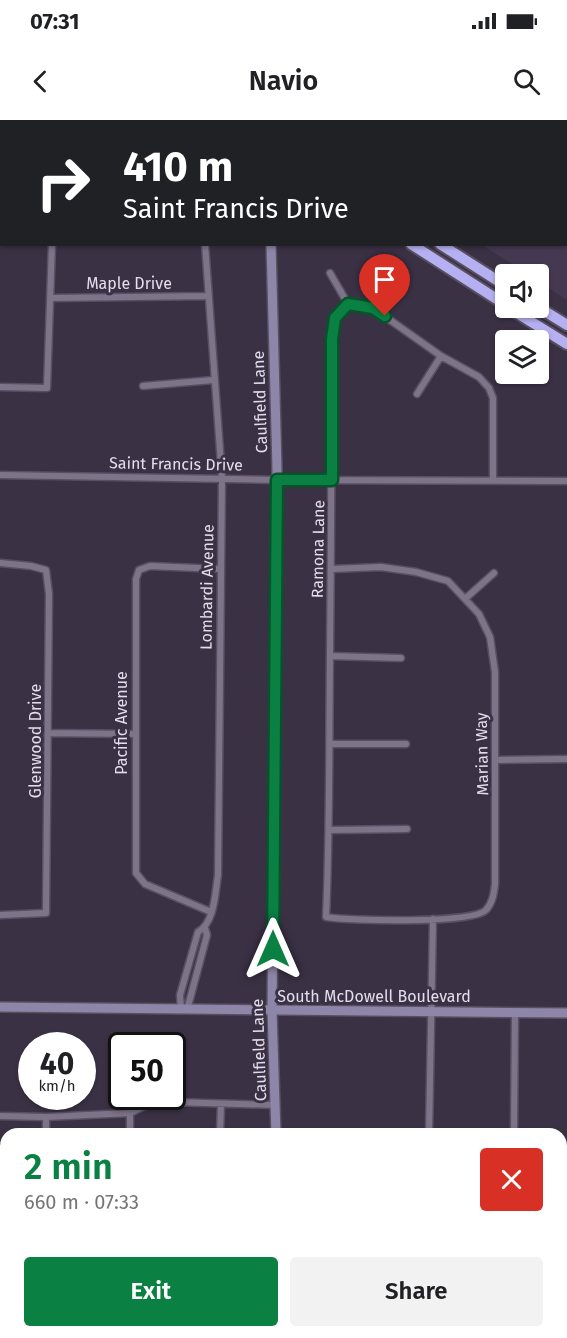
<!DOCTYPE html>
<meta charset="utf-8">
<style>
body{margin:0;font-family:"Fira Sans",sans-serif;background:#f2f2f2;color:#202124;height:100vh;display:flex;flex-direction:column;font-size:22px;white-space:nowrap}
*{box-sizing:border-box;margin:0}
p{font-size:20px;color:#757577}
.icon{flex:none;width:33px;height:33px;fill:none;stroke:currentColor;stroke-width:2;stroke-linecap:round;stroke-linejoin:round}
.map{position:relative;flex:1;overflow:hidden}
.side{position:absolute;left:0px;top:1008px;width:567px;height:210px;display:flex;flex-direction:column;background:#fff;border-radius:18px 18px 0 0;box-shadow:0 2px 4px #0004}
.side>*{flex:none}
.guide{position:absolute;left:0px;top:0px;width:567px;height:126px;box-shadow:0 2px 4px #0004;background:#202124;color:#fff;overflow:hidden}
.tools{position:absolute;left:495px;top:144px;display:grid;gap:12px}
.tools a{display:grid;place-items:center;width:54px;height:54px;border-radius:6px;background:#fff;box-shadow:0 2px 4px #0004;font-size:30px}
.speed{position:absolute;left:18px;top:912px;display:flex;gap:12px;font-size:30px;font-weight:700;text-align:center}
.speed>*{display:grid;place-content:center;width:78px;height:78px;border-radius:50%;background:#fff;box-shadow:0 2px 4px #0004;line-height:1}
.speed small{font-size:15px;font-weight:400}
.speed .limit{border:3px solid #111;border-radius:9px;background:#fff;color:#111}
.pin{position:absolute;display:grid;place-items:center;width:51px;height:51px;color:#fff;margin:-62px -26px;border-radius:50% 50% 50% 0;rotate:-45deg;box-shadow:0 0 6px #0007}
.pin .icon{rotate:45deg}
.me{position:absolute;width:66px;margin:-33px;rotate:0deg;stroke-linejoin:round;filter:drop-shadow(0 0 4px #0008)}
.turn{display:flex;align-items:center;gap:21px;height:126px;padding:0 24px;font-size:27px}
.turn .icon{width:78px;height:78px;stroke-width:2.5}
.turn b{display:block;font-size:42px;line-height:51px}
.round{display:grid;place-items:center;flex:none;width:63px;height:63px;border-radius:6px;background:#f2f2f2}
.summary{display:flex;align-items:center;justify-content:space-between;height:102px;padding:0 24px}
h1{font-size:36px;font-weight:600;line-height:45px;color:#0b8043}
.cta{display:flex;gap:12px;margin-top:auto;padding:12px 24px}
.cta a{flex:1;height:69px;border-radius:6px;background:#0b8043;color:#fff;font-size:24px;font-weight:600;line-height:69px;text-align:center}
.cta a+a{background:#f2f2f2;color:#202124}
.status{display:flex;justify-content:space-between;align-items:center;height:42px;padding:0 30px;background:#fff;direction:ltr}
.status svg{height:16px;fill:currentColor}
header{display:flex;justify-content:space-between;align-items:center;height:78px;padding:0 24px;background:#fff;font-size:27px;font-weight:600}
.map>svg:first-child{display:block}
.built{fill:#453952}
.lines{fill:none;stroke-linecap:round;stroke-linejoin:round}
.minor-casing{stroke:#585061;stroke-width:9}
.secondary-casing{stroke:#585061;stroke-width:12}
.motorway-casing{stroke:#585061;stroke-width:14}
.minor{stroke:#7e748a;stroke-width:6}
.secondary{stroke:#8e86a9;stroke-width:9}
.motorway{stroke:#b5b0f2;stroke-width:10}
.route-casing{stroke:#07532c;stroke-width:15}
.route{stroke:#0b8043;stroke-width:10}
.labels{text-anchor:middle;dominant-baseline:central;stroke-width:6;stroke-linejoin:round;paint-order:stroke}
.street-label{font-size:16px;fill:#e4deeb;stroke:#3b3145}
</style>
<div class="status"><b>07:31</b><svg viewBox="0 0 49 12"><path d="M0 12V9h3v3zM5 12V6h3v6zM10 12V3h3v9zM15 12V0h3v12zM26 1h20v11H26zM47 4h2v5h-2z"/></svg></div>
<header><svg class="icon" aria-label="back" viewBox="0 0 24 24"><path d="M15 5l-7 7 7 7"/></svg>Navio<svg class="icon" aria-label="search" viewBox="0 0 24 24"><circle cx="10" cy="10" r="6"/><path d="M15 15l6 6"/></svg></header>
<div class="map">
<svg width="567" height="1218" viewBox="0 0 567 1218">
<rect width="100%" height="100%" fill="#3b3145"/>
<!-- built -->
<path class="built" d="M320,0H567V180L539,162L538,154H528L482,125L566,124V2Z"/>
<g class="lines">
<defs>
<path id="minor" d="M51,0L53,2
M330,153L348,184
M50,178L209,176
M143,266L213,260
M0,267L47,268L52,124
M417,274L441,236
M0,355L277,360L567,361
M0,443L31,446L46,450L49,474L46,793L0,795
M331,449L381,447L416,452L448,461L479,494L490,517L495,552V764C494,773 493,782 486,790C472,804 350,801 326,797C330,709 329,621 330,533C331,429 332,324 331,219L335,198L348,184L373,188L441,236L479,257L489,268L493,278V360
M466,478L494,453
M330,536L401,538
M48,613L135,614
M330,624H406
M496,640L567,639
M330,710L407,709
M211,792L145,764L136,753V459L139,450L150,446L221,449
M181,890L180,875L198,812C215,802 215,773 218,755L222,358L205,124
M187,890L207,815L205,808
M130,993V1014
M0,996L46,997L130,993L145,986L172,982L276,985
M46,1014V997
M220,1014L221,984
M429,1014L433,799
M514,1014L515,892
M561,1173H567
M43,1218V1212
M130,1218V1212
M218,1218V1212
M427,1218V1212
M514,1218V1212"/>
<path id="secondary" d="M289,2V0
M271,124L277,349L272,891L276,1014
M0,887L567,893
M272,1218V1212"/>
<path id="motorway" d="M210,0L213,2
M249,0L251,2
M276,0L278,2
M411,124L506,185
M440,124L506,166
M538,187L567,205
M509,188L567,224"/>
</defs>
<!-- minor casing -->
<use href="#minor" class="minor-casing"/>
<!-- secondary casing -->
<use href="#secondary" class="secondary-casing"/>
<!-- motorway casing -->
<use href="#motorway" class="motorway-casing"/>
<!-- minor -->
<use href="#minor" class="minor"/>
<!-- secondary -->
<use href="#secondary" class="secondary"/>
<!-- motorway -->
<use href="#motorway" class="motorway"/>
</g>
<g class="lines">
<defs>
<path id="route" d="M273,829L277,360H332V219L335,198L348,184L373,188L385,196"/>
</defs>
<!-- route casing -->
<use href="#route" class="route-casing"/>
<!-- route -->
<use href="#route" class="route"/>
</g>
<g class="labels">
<!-- street labels -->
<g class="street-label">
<text x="129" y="163">Maple Drive</text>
<text transform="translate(260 282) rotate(-92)">Caulfield Lane</text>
<text transform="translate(176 344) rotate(1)">Saint Francis Drive</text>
<text transform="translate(318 429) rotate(-89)">Ramona Lane</text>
<text transform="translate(207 467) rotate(-89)">Lombardi Avenue</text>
<text transform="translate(121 603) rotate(-90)">Pacific Avenue</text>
<text transform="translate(35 621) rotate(-90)">Glenwood Drive</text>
<text transform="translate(482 634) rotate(-91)">Marian Way</text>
<text x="374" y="876">South McDowell Boulevard</text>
<text transform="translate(259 930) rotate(-92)">Caulfield Lane</text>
</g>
</g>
</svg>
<div class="tools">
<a><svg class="icon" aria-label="sound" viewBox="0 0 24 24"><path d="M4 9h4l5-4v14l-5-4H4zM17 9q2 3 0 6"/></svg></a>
<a><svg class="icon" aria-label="layers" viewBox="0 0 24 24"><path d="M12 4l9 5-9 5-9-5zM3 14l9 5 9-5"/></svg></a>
</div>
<div class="speed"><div>40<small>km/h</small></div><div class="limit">50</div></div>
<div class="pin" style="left:385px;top:196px;background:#d93025"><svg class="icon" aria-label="arrive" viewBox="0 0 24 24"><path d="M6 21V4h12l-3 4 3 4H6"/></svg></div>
<svg class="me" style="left:273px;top:829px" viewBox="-20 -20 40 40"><path d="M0-17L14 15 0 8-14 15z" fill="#0b8043" stroke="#fff" stroke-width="4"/></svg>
<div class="guide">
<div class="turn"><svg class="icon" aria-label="right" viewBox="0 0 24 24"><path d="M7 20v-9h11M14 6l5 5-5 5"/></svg><div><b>410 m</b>Saint Francis Drive</div></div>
</div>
<section class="side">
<div class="summary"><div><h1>2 min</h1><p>660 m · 07:33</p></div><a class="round" style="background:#d93025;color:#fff"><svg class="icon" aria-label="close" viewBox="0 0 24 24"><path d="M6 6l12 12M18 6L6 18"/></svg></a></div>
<div class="cta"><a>Exit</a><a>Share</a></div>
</section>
</div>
